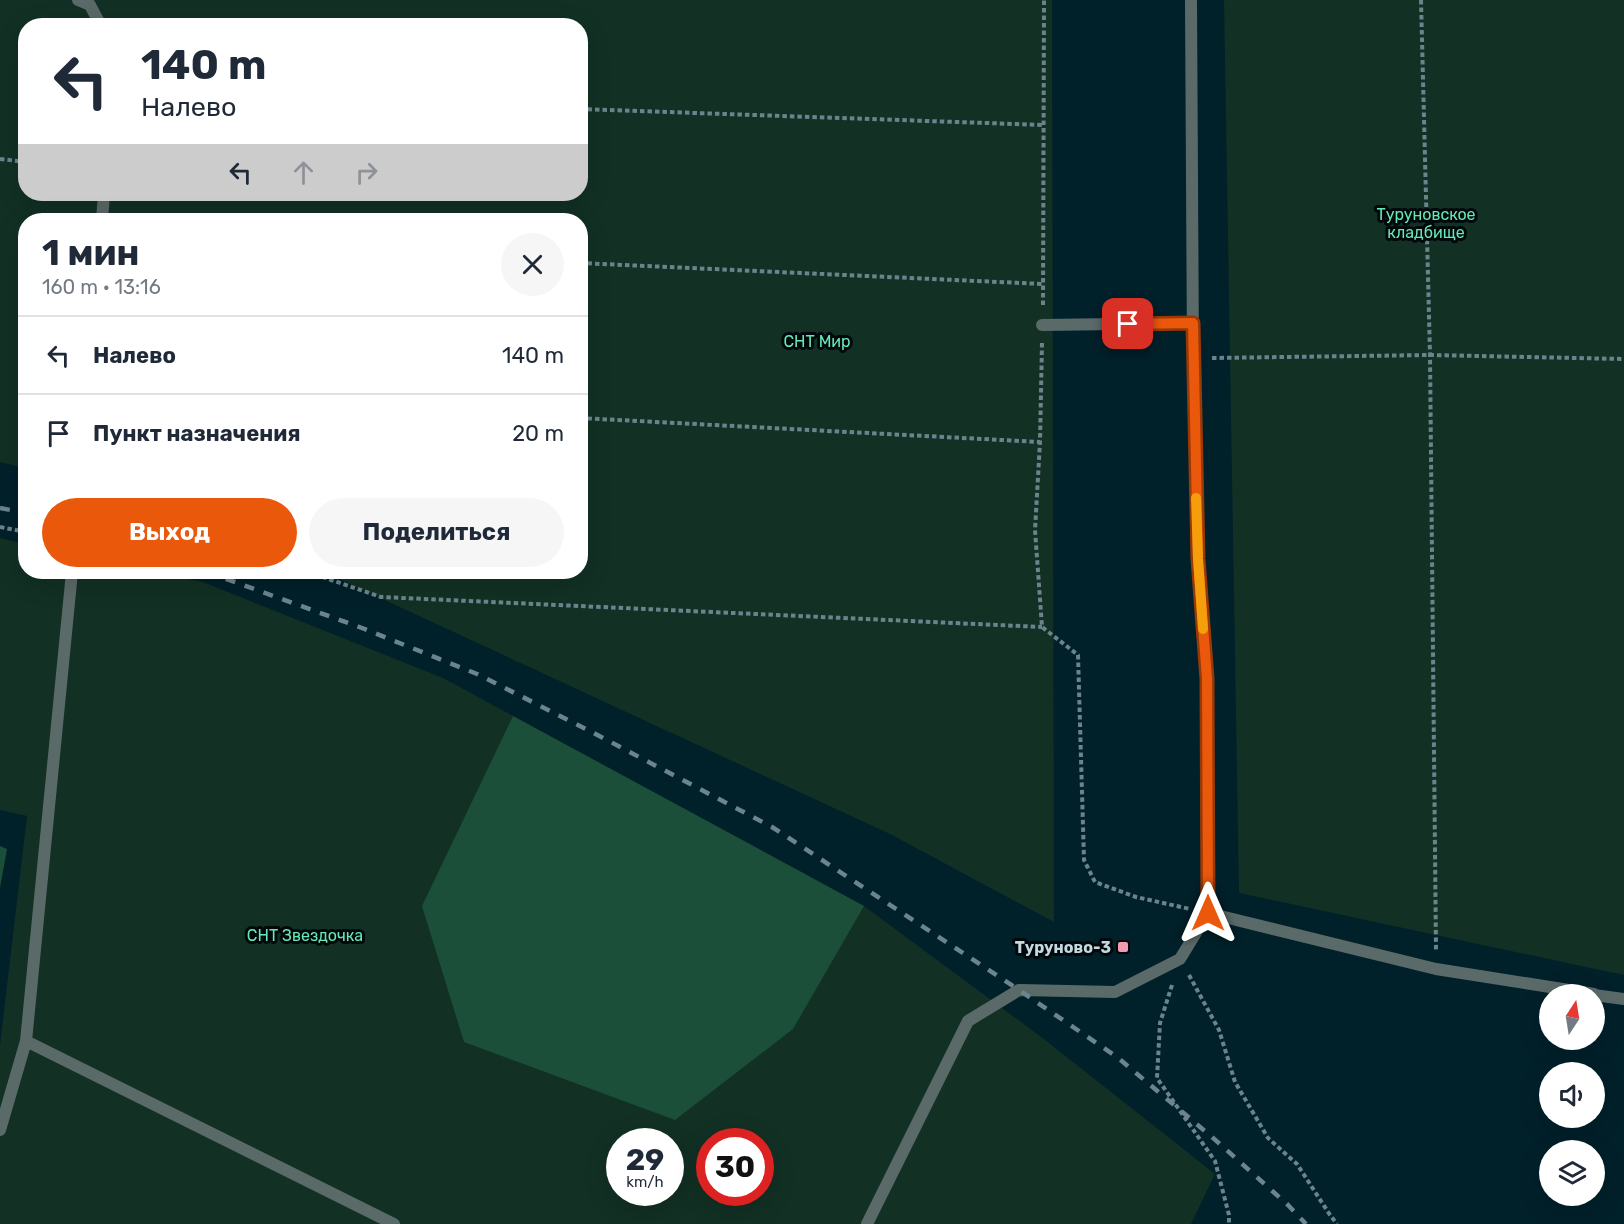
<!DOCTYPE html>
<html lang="ru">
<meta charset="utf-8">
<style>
body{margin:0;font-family:Rubik,sans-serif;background:#f6f6f7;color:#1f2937;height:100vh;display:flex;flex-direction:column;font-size:22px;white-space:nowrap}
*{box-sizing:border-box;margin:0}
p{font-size:20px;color:#747a83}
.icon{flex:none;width:33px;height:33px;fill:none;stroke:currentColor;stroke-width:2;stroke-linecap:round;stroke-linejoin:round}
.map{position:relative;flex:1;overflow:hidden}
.side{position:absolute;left:18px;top:213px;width:570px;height:366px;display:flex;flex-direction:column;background:#fff;border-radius:24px;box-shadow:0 6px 24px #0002}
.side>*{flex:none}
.hud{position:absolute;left:18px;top:18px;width:570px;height:183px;border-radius:24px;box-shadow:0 6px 24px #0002;background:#fff;color:#1f2937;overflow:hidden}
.needle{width:39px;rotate:12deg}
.tools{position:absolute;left:1539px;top:984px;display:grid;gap:12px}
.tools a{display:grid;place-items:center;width:66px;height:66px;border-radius:50%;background:#fff;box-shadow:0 6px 24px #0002;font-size:30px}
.speed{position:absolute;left:606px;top:1128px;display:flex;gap:12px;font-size:30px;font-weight:700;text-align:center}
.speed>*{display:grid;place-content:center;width:78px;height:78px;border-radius:50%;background:#fff;box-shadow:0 6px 24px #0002;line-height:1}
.speed small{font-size:15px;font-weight:400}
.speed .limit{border:9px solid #d22;background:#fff;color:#111}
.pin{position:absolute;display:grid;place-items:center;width:51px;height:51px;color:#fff;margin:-26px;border-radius:12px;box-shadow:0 3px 9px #0006}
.me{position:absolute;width:66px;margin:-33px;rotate:0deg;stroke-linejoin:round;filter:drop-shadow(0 0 4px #0008)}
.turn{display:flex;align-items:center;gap:21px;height:126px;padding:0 24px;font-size:27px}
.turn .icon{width:78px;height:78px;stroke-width:2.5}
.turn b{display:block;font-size:42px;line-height:51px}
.lanes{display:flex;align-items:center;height:57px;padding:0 24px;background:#0003;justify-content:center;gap:30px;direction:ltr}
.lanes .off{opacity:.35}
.round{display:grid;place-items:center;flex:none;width:63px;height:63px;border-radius:32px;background:#f6f6f7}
.headline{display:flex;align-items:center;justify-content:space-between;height:102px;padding:0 24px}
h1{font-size:36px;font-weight:700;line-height:45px}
.action{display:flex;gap:12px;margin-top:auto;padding:12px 24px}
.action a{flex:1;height:69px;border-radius:36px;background:#ea580c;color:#fff;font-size:24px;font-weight:700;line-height:69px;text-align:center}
.action a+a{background:#f6f6f7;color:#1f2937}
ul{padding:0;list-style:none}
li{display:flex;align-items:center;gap:18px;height:78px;padding:0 24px;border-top:2px solid #e0e1e3}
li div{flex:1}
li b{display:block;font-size:22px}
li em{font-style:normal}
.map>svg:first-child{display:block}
.green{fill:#123024;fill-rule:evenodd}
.forest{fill:#1b4f3a}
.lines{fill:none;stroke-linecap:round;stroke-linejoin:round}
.path{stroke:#6b848c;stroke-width:4;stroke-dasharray:4.5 3;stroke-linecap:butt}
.service{stroke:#5a6a69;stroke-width:12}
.minor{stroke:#5a6a69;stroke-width:12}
.rail{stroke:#6b848d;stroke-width:4.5;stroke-dasharray:10 10;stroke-linecap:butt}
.route-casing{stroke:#983908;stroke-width:15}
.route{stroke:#ea580c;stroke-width:10}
.slow{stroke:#f59e0b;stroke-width:10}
.poi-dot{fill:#f29ab0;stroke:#00080c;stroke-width:2}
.labels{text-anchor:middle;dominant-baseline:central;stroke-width:6;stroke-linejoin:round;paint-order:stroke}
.park-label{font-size:16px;fill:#66e9b5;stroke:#00080c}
.poi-label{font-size:16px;font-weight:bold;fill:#c5d8df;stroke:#00080c;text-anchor:end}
</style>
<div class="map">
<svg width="1624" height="1224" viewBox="0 0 1624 1224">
<rect width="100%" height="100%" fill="#00202a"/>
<!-- green -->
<path class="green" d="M0,0H1052L1054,922L890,834L324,572H580V220H26L25,468L0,462ZM26,26H580V194H26Z
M1224,0H1624V975L1239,893Z
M0,538L25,544L26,572H154L203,582L443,678L864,906L1044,1039L1215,1174L1191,1224H0V1045L27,816L0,810ZM620,1142H670V1192H620ZM710,1142H760V1192H710Z"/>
<!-- forest -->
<path class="forest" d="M513,716L864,906L793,1029L675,1120L464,1042L422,906Z
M0,846L7,849L0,888Z"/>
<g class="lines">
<!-- path -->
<path class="path" d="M1421,0L1430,355L1436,950
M580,109L1044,125
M0,159L26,162
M580,263L1043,284
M1043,305L1044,0
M1042,343L1040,442L1035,530L1042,627L1078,655L1084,860L1095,882L1136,897L1190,909
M1212,358L1430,355L1624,359
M580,418L1040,442
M0,527L26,532
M308,572L381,597L1042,627
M1189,975L1219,1030L1235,1082L1268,1138L1297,1164L1330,1215L1337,1224
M1172,985L1160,1023L1157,1078L1215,1161L1229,1215V1224"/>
<!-- service -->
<path class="service" d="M78,0L90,5L101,26
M102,220L104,194
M1042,325L1193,323
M72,572L26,1041L394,1224
M0,1130L26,1041
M867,1224L968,1021L1019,990L1115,992L1180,959L1208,913"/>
<!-- minor -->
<path class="minor" d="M1191,0L1193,357L1198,559L1207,679L1208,913L1436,969L1594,994
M1594,995L1624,999"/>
<!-- rail -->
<path class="rail" d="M0,508L26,513
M207,572L362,628L477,674L586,729L772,827L1019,990L1117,1057L1212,1137L1288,1205L1306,1224"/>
</g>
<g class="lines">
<defs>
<path id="route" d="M1128,324L1193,323L1198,559L1207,679L1208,913"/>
</defs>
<!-- route casing -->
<use href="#route" class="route-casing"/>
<!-- route -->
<use href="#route" class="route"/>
<!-- slow -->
<path class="slow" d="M1196,498L1198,559L1203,629"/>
</g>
<!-- markers -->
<rect class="poi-dot" x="1117" y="941" width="12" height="12" rx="3"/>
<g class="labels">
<!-- park labels -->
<g class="park-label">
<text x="1426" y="214">Туруновское<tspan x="1426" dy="18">кладбище</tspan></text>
<text x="817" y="341">СНТ Мир</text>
<text x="305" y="935">СНТ Звездочка</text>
</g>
<!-- poi labels -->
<g class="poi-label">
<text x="1111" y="947">Туруново-3</text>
</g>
</g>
</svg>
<div class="tools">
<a><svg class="needle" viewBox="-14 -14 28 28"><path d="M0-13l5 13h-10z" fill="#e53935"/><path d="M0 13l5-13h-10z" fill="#747a83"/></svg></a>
<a><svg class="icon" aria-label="sound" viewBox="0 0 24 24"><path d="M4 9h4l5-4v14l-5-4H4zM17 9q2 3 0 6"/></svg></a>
<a><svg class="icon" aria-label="layers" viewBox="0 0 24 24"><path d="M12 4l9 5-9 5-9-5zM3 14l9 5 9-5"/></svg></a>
</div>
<div class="speed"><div>29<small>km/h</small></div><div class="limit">30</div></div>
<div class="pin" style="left:1128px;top:324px;background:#d93025"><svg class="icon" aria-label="arrive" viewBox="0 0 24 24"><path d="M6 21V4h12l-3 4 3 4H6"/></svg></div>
<svg class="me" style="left:1208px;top:913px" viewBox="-20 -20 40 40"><path d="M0-17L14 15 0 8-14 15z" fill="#ea580c" stroke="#fff" stroke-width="4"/></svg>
<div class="hud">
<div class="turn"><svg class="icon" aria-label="left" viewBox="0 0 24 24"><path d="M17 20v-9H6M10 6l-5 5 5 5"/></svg><div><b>140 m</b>Налево</div></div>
<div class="lanes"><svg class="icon" aria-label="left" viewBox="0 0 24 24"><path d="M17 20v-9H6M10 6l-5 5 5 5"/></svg><svg class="icon off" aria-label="ahead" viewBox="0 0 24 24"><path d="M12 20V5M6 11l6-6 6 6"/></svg><svg class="icon off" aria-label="right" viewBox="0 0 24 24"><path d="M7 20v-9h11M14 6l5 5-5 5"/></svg></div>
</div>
<section class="side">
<div class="headline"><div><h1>1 мин</h1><p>160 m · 13:16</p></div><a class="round"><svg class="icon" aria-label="close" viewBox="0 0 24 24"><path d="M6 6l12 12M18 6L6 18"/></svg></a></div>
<ul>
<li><svg class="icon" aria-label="left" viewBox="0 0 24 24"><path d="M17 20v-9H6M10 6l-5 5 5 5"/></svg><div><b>Налево</b></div><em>140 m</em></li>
<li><svg class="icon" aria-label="arrive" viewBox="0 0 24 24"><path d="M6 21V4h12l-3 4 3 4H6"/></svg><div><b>Пункт назначения</b></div><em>20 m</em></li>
</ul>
<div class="action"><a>Выход</a><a>Поделиться</a></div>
</section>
</div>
